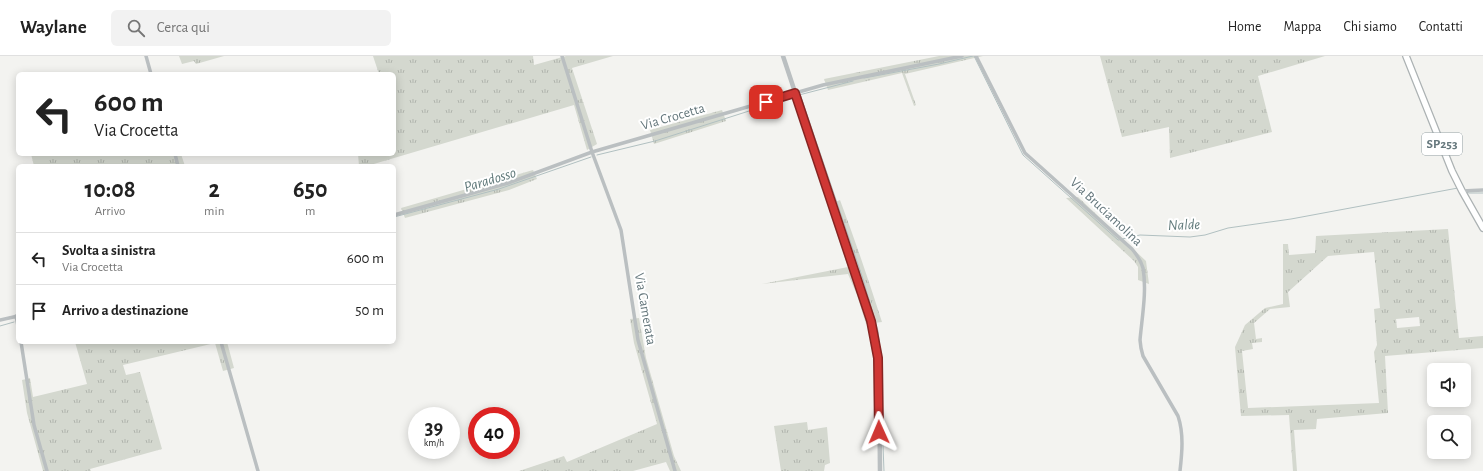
<!DOCTYPE html>
<html lang="it">
<style>
body{margin:0;font-family:"Alegreya Sans",sans-serif;background:#f2f2f2;color:#222;height:100vh;display:flex;flex-direction:column;font-size:15px;white-space:nowrap}
*{box-sizing:border-box;margin:0}
p{font-size:13px;color:#767676}
.icon{flex:none;width:22px;height:22px;fill:none;stroke:currentColor;stroke-width:2;stroke-linecap:round;stroke-linejoin:round}
.map{position:relative;flex:1;overflow:hidden}
.side{position:absolute;left:16px;top:108px;width:380px;height:180px;display:flex;flex-direction:column;background:#fff;border-radius:6px;box-shadow:0 2px 10px #0003}
.side>*{flex:none}
.banner{position:absolute;left:16px;top:16px;width:380px;height:84px;border-radius:6px;box-shadow:0 2px 10px #0003;background:#fff;color:#222;overflow:hidden}
.controls{position:absolute;left:1427px;top:307px;display:grid;gap:8px}
.controls a{display:grid;place-items:center;width:44px;height:44px;border-radius:6px;background:#fff;box-shadow:0 2px 10px #0003;font-size:20px}
.speed{position:absolute;left:408px;top:351px;display:flex;gap:8px;font-size:20px;font-weight:700;text-align:center}
.speed>*{display:grid;place-content:center;width:52px;height:52px;border-radius:50%;background:#fff;box-shadow:0 2px 10px #0003;line-height:1}
.speed small{font-size:10px;font-weight:400}
.speed .limit{border:6px solid #d22;background:#fff;color:#111}
.pin{position:absolute;display:grid;place-items:center;width:34px;height:34px;color:#fff;margin:-17px;border-radius:8px;box-shadow:0 2px 6px #0006}
.me{position:absolute;width:44px;margin:-22px;rotate:359deg;stroke-linejoin:round;filter:drop-shadow(0 0 3px #0008)}
.turn{display:flex;align-items:center;gap:14px;height:84px;padding:0 12px;font-size:18px}
.turn .icon{width:52px;height:52px;stroke-width:2.5}
.turn b{display:block;font-size:28px;line-height:34px}
.eta{display:flex;justify-content:space-evenly;align-items:center;height:68px;text-align:center}
.eta b{font-size:24px;font-weight:600;line-height:28px}
ul{padding:0;list-style:none}
li{display:flex;align-items:center;gap:12px;height:52px;padding:0 12px;border-top:1px solid #e0e0e0}
li div{flex:1}
li b{display:block;font-size:15px}
li em{font-style:normal}
header{display:flex;align-items:center;gap:24px;box-sizing:border-box;height:56px;padding:0 20px;background:#fff;border-bottom:1px solid #e0e0e0}
header strong{font-size:19px}
nav{display:flex;gap:22px;margin-inline-start:auto;font-size:14px}
.search{width:280px;height:36px;background:#f2f2f2;display:flex;align-items:center;gap:10px;box-sizing:border-box;padding:0 14px;border-radius:6px;color:#767676;font-size:15px}
.map>svg:first-child{display:block}
.grass{fill:url(#grass-tufts);fill-rule:evenodd}
.lines{fill:none;stroke-linecap:round;stroke-linejoin:round}
.stream{stroke:#b1c0c1;stroke-width:1}
.primary-casing{stroke:#acb2b3;stroke-width:8}
.minor{stroke:#babfc1;stroke-width:3.5}
.tertiary{stroke:#babfc1;stroke-width:4.5}
.primary{stroke:#fff;stroke-width:5.5}
.route-casing{stroke:#872422;stroke-width:10}
.route{stroke:#cf3734;stroke-width:7}
.labels{text-anchor:middle;dominant-baseline:central;stroke-width:4;stroke-linejoin:round;paint-order:stroke}
.shield{fill:#fff;stroke:#94a0a4;stroke-width:1}
.shield-label{font-size:13px;font-weight:bold;fill:#66787d}
.street-label{font-size:14px;fill:#66787d;stroke:#fff}
.water-label{font-size:15px;font-style:italic;fill:#617a7b;stroke:#fff}
</style>
<header>
<strong>Waylane</strong>
<div class="search"><svg class="icon" aria-label="search" viewBox="0 0 24 24"><circle cx="10" cy="10" r="6"/><path d="M15 15l6 6"/></svg>Cerca qui</div>
<nav><a>Home</a><a>Mappa</a><a>Chi siamo</a><a>Contatti</a></nav>
</header>
<div class="map">
<svg width="1483" height="415" viewBox="0 0 1483 415">
<defs>
<pattern id="grass-tufts" width="24" height="20" patternUnits="userSpaceOnUse"><rect width="24" height="20" fill="#d4d8cf"/><path d="M3 7l-1-3M5 7V3M7 7l1-3M15 17l-1-3M17 17v-4M19 17l1-3" fill="none" stroke="#b0b4ad"/></pattern>
</defs>
<rect width="100%" height="100%" fill="#f3f3f0"/>
<!-- grass -->
<path class="grass" d="M179,0H224L196,8L194,5L182,8Z
M373,0H533L534,9L566,0H613L572,12L597,88L587,94L574,49L367,110H359L358,98H394V18H379Z
M939,0H983L905,18L916,49L914,50L902,17L828,34L824,23Z
M1100,0H1325L1258,20L1272,76L1170,102L1169,71L1122,81Z
M722,54L726,65L654,88L650,74Z
M31,98H181L185,110H34Z
M533,114L537,123L509,134L405,162L401,152Z
M1078,141L1146,205L1149,228L1138,224V211L1134,205L1066,142Z
M840,144C855,184 869,225 882,266L866,268L857,239L848,218L762,228L848,211L828,149Z
M1448,173L1459,282L1483,280V292L1385,300L1388,357L1317,363L1316,373L1294,374L1297,415H1293L1289,359L1241,360L1235,291L1245,269L1265,252L1283,248V188H1288L1289,199L1315,197L1316,180ZM1374,196L1380,252L1374,253L1377,289L1374,296L1379,347L1248,352L1242,295L1253,293L1252,287L1262,286V282L1256,283L1254,267L1270,253L1290,251L1288,236L1328,200ZM1419,261L1420,270L1397,272L1396,263Z
M639,262L646,302L674,400L681,415H670L666,406L633,415H519L564,400L567,406L657,368L634,287L630,263Z
M75,286H227L234,312L223,315L215,287L123,309L126,319L140,316L162,393L90,413L91,415H43L27,357L22,324L30,322L33,341L87,328Z
M807,366L808,374L827,371L830,407L825,409L824,415H781L774,370Z"/>
<g class="lines">
<!-- stream -->
<path class="stream" d="M974,0L1023,99L1118,184H1119
M864,22L939,8L973,0
M800,38L863,223L878,275L881,301
M799,39L853,25
M597,99L655,85L793,41
M1466,136L1469,137H1483
M394,161L499,133L591,101
M1122,183L1140,179L1190,181L1205,179L1228,172L1291,163L1458,132
M0,270L14,266
M881,304L882,342
M882,364L884,415"/>
<defs>
<path id="primary" d="M1406,0L1452,115L1462,135L1483,172"/>
</defs>
<!-- primary casing -->
<use href="#primary" class="primary-casing"/>
<!-- minor -->
<path class="minor" d="M146,0L151,18
M562,0L592,96L621,174L638,284L675,415
M976,0L1025,97L1132,193C1137,199 1141,205 1143,212C1147,235 1142,261 1140,284L1141,292L1143,300L1178,360C1184,378 1182,397 1180,415
M175,98L178,110
M1462,135L1483,134
M394,159L508,127L592,96L823,29L962,0
M16,260L18,270
M0,264L18,260
M21,286L34,369L47,415
M221,286L258,415"/>
<!-- tertiary -->
<path class="tertiary" d="M783,0L871,265L879,302L880,415"/>
<!-- primary -->
<use href="#primary" class="primary"/>
</g>
<g class="lines">
<defs>
<path id="route" d="M766,46L795,37L871,265L878,302L879,376"/>
</defs>
<!-- route casing -->
<use href="#route" class="route-casing"/>
<!-- route -->
<use href="#route" class="route"/>
</g>
<g class="labels">
<!-- shield labels -->
<rect class="shield" x="1422" y="77" width="40" height="22" rx="3"/>
<g class="shield-label">
<text x="1442" y="88">SP253</text>
</g>
<!-- street labels -->
<g class="street-label">
<text transform="translate(673 61) rotate(-16)">Via Crocetta</text>
<text transform="translate(1106 156) rotate(43)">Via Bruciamolina</text>
<text transform="translate(645 253) rotate(80)">Via Camerata</text>
</g>
<!-- water labels -->
<g class="water-label">
<text transform="translate(490 124) rotate(-17)">Paradosso</text>
<text transform="translate(1184 169) rotate(-2)">Nalde</text>
</g>
</g>
</svg>
<div class="controls">
<a><svg class="icon" aria-label="sound" viewBox="0 0 24 24"><path d="M4 9h4l5-4v14l-5-4H4zM17 9q2 3 0 6"/></svg></a>
<a><svg class="icon" aria-label="search" viewBox="0 0 24 24"><circle cx="10" cy="10" r="6"/><path d="M15 15l6 6"/></svg></a>
</div>
<div class="speed"><div>39<small>km/h</small></div><div class="limit">40</div></div>
<div class="pin" style="left:766px;top:46px;background:#d93025"><svg class="icon" aria-label="arrive" viewBox="0 0 24 24"><path d="M6 21V4h12l-3 4 3 4H6"/></svg></div>
<svg class="me" style="left:879px;top:376px" viewBox="-20 -20 40 40"><path d="M0-17L14 15 0 8-14 15z" fill="#cf3734" stroke="#fff" stroke-width="4"/></svg>
<div class="banner">
<div class="turn"><svg class="icon" aria-label="left" viewBox="0 0 24 24"><path d="M17 20v-9H6M10 6l-5 5 5 5"/></svg><div><b>600 m</b>Via Crocetta</div></div>
</div>
<section class="side">
<div class="eta">
<div><b>10:08</b><p>Arrivo</p></div>
<div><b>2</b><p>min</p></div>
<div><b>650</b><p>m</p></div>
</div>
<ul>
<li><svg class="icon" aria-label="left" viewBox="0 0 24 24"><path d="M17 20v-9H6M10 6l-5 5 5 5"/></svg><div><b>Svolta a sinistra</b><p>Via Crocetta</p></div><em>600 m</em></li>
<li><svg class="icon" aria-label="arrive" viewBox="0 0 24 24"><path d="M6 21V4h12l-3 4 3 4H6"/></svg><div><b>Arrivo a destinazione</b></div><em>50 m</em></li>
</ul>
</section>
</div>
